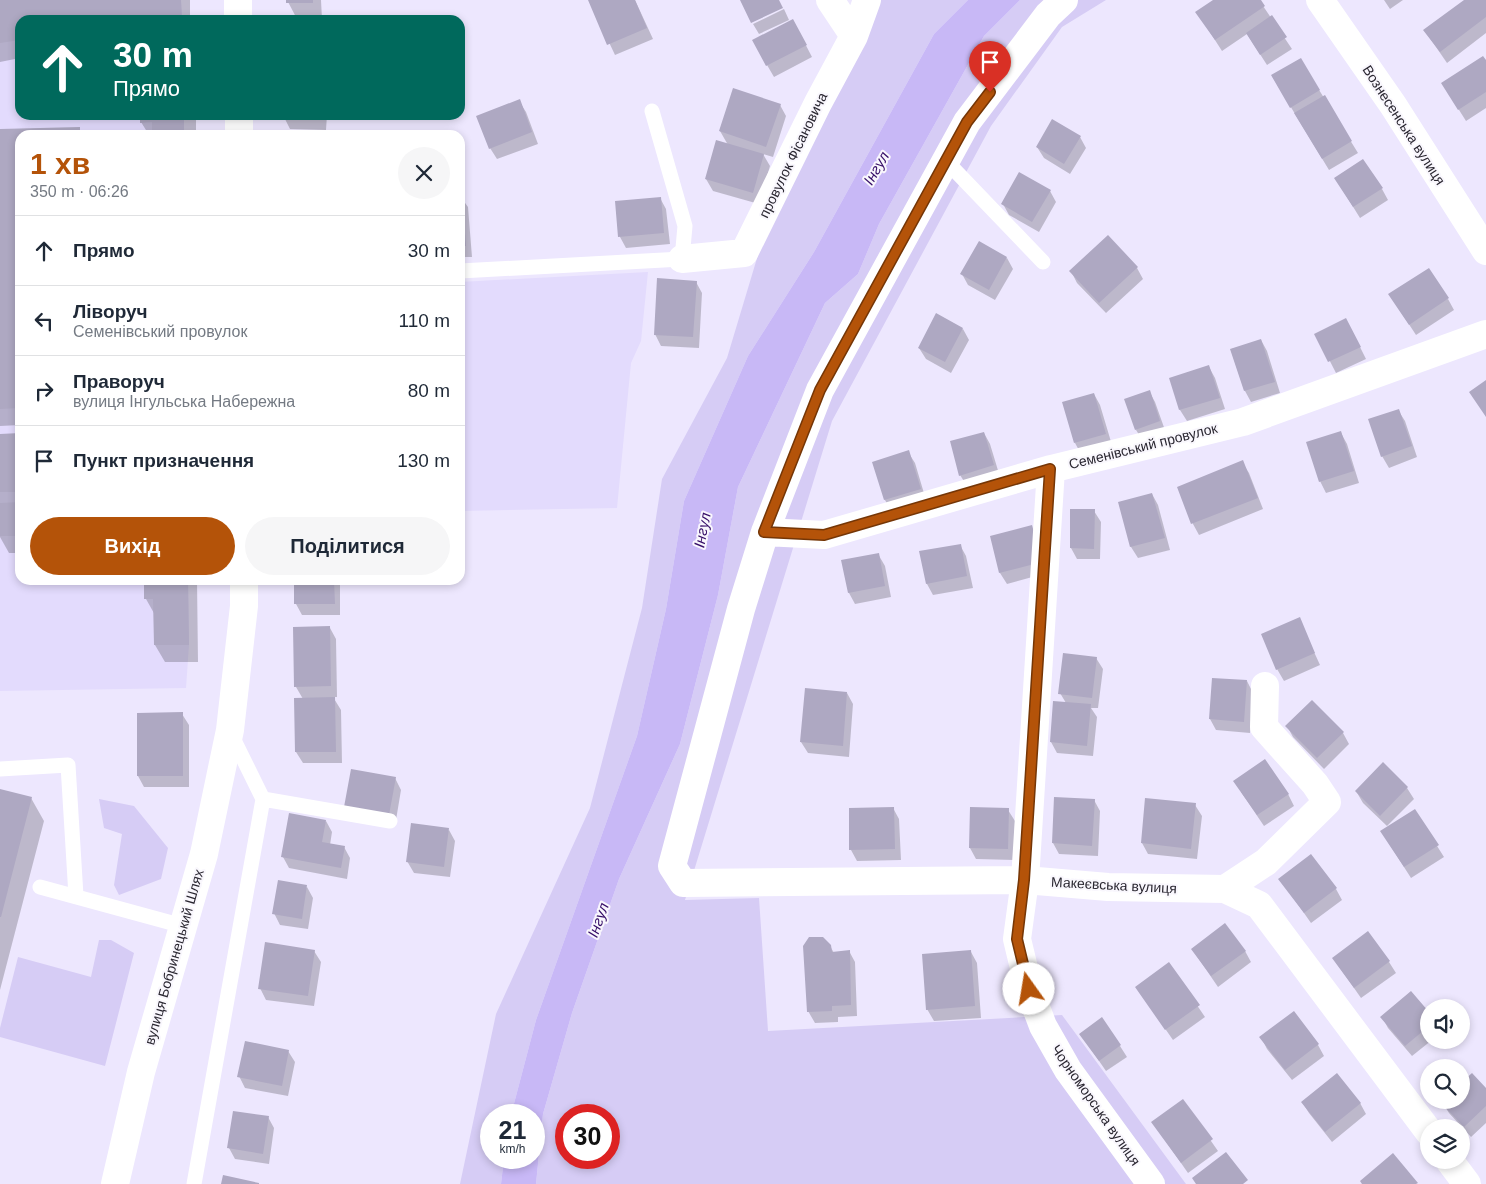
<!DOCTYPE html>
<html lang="uk">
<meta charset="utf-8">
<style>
body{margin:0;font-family:Helvetica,sans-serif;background:#f6f6f7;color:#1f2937;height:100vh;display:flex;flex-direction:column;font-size:19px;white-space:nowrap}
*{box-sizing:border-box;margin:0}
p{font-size:16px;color:#747a83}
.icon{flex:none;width:28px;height:28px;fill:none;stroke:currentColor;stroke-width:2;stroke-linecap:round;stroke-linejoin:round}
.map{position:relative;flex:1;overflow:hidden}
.sheet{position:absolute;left:15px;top:130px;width:450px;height:455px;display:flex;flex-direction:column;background:#fff;border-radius:15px;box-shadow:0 2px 8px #0003}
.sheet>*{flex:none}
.top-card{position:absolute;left:15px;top:15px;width:450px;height:105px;border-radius:15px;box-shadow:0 2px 8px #0003;background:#00695c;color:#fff;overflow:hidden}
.fabs{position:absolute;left:1420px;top:999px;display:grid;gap:10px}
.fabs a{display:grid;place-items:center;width:50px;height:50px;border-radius:50%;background:#fff;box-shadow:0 2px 8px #0003;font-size:25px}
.speed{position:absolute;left:480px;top:1104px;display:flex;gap:10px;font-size:25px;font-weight:700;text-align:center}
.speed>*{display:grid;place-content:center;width:65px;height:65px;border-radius:50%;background:#fff;box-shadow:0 2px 8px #0003;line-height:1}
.speed small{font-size:12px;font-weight:400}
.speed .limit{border:8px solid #d22;background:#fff;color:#111}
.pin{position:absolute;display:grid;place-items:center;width:42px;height:42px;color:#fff;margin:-51px -21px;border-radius:50% 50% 50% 0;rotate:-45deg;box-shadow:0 0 5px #0007}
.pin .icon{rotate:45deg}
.me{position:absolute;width:55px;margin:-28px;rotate:347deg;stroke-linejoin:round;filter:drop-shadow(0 0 4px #0008)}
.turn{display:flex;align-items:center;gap:18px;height:105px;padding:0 15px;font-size:22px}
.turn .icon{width:65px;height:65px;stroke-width:2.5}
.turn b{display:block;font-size:35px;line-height:42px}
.round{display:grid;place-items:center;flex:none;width:52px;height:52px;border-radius:26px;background:#f6f6f7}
.overview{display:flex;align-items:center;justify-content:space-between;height:85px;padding:0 15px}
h1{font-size:30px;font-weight:700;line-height:38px;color:#b45309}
.cta{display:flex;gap:10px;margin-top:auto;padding:10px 15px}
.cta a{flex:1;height:58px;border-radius:30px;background:#b45309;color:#fff;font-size:20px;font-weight:700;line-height:58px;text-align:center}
.cta a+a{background:#f6f6f7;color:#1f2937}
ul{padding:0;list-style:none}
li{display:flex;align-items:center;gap:15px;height:70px;padding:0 15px;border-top:1px solid #e0e1e3}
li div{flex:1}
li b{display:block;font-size:19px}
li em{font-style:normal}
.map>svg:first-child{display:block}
.built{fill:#e3dbfd}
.green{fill:#d6ccf5;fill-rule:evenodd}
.water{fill:#c8b8f6}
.shadow{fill:#0003}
.building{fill:#aea8c2}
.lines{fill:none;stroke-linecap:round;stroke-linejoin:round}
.service{stroke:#fff;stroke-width:15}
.minor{stroke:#fff;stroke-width:28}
.primary{stroke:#fff;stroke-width:28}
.route-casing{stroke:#753606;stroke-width:12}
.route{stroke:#b45309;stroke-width:9}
.labels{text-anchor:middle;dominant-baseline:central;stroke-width:4;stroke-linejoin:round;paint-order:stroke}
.street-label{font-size:14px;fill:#2a2731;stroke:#f9f7fd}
.water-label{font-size:15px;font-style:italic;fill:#350d67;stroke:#f9f7fd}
</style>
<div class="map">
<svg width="1486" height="1184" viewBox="0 0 1486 1184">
<rect width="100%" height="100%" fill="#ede7fe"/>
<!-- built -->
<path class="built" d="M0,0H181L182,20H20V115H184V135H20V580H188L189,645L186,688L0,691Z
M648,272L641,341L631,363L617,508L460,511V282Z"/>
<!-- green -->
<path class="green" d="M877,0H968L934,34L814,252L748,356L684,501L666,609L637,736L536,1020L511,1115H491V1158H504L501,1184H460L496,1014L590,808L642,608L662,479L727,358L773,205Z
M1020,0H1106L1062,27L991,126L832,421L685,900L759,898L768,1031L1062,1015L1186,1184H536L543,1114L572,1013L619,879L680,744L718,595L738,487L825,303L858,274L879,224L984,36ZM566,1115H609V1158H566Z
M99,799L134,806L168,848L161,879L119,895L114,885L122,834L104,828Z
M99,940H111L134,953L105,1066L0,1037V1028L18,957L91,977Z"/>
<!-- water -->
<path class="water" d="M968,0H1020L984,36L879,224L858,274L825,303L738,487L718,595L680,744L619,879L572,1013L543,1114L536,1184H501L504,1158H534V1115H511L536,1020L637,736L666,609L684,501L748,356L814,252L934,34Z"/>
<!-- shadow -->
<path class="shadow" d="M0,0H190V20H20V58L0,62Z
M287,0H321L322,19H297Z
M589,0H635L653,39L615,55Z
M1215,0H1259L1292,49L1267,65L1247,34L1222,51L1204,23Z
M1384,0H1403L1390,9Z
M1466,0H1486V33L1447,63L1425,31Z
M784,9L789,20L759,34L753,24Z
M799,32L812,57L774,77L767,65Z
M1300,59L1358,153L1329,170L1272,76Z
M1486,62V108L1466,121L1449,94Z
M519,101L526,112L538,144L497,159L490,148Z
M780,105L786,116L773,157L763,154L770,166L759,204L713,191L706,179L728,145L720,131Z
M141,115H196V135H149L141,122Z
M283,115H327L326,130L290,129Z
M79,128L83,135H20V425L0,426V130Z
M1080,137L1086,148L1070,174L1044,158L1037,147Z
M1342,189H1382L1388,200L1360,218Z
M1050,191L1056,202L1039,232L1009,215L1003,204Z
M460,196L468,207L472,257H460Z
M660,198L666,209L670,244L626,248L620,237L616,203Z
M1007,258L1013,269L995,300L968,285L962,274Z
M1137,268L1143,279L1106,313L1077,283L1071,271Z
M696,282L702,293L699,348L661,346L655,334Z
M1448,299L1454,310L1416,335L1397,306Z
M963,329L969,340L951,373L926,359L919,348Z
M1352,331L1366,359L1336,373L1316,334Z
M1261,340L1267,351L1280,393L1251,402L1245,391L1232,349Z
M1209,367L1215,378L1225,409L1187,421L1180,410L1171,379Z
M1149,391L1155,402L1166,433L1143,441L1136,430Z
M1094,394L1100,405L1112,445L1081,454L1075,443Z
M1398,410L1405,421L1417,457L1389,468L1382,456Z
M984,433L990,444L1000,477L967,486L960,475Z
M1341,433L1347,444L1359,483L1326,493L1320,481Z
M0,435H20V553H9L0,537Z
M908,452L915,463L926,500L891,511L885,500L873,463Z
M1242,462L1249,473L1263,509L1199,535L1193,524L1178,488Z
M1152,494L1158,505L1170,550L1138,558L1131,547L1119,503Z
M1094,511L1101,522L1100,559H1077L1071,548Z
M1031,527L1038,538L1047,573L1007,584L1000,573L991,537Z
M960,545L966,556L973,588L933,595L927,584L921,552Z
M878,554L885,566L891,597L855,604L849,593L843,561Z
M145,580H197L198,662H165L155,645V615L146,599Z
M295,580H340V615H302L296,604Z
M1299,619L1320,665L1284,681L1277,669Z
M330,628L336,639L337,697H333L341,710L342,763H303L296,752L295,699H303L296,687Z
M1096,658L1103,669L1098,708H1091L1097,717L1093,756L1057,753L1051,742L1066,703L1060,693Z
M1247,681L1253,693L1250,733L1216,730L1210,719Z
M847,693L853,704L849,757L808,753L801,742Z
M182,714L189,725V787H144L138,776Z
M1287,726L1343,733L1349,744L1324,769L1293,737Z
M395,778L401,790L395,826L352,818Z
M1407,788L1414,799L1387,826L1363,803L1356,791Z
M0,790L31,798L44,821L0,990Z
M1241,792L1288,794L1294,806L1264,826Z
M1055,798L1094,800L1100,811L1098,856L1059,854L1053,843Z
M1195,805L1202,816L1197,859L1148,854L1142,843Z
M893,808L899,819L901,860L857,861L851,850L850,809Z
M1008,810L1015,821L1014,860L976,859L970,848Z
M1415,811L1444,857L1411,878L1388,842Z
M326,821L332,832L330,845L344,847L350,858L347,879L289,868L283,857Z
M449,830L455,841L450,877L414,873L407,861Z
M1280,879L1336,889L1342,900L1311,923Z
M307,887L313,898L308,929L280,925L274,913Z
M830,946L834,953L849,951L855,962L857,1016L838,1017V1022L815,1023L808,1011Z
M1192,949L1245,951L1251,962L1218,987Z
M314,951L321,962L314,1006L266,1000L260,988Z
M971,952L977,963L981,1018L934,1021L927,1009Z
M1333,958L1389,962L1396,973L1361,998Z
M1169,964L1205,1017L1173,1040L1136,987Z
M1429,1013V1040H1432L1412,1056L1388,1028L1382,1017Z
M1261,1037L1318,1045L1324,1056L1292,1080L1267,1049Z
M1088,1045L1120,1046L1127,1057L1106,1071Z
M288,1051L295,1062L288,1096L245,1088L239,1076Z
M1486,1090V1123L1471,1137L1449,1113L1442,1102L1444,1100H1461Z
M1183,1101L1218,1151L1188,1173L1153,1123Z
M1302,1102L1360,1103L1366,1114L1332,1142L1309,1113Z
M268,1117L274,1128L269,1164L235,1159L229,1148Z"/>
<!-- building -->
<path class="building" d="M0,0H181L182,20H20V40L0,43Z
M286,0H313V3H286Z
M588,0H635L647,28L607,45Z
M740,0H779L783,8L751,23Z
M1213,0H1261L1265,6L1215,40L1195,12Z
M1464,0H1486V17L1440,52L1423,30Z
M1272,15L1287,37L1260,55L1246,33Z
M793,19L807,45L766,66L752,40Z
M1483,56L1486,60V92L1458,110L1441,83Z
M1301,58L1320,90L1290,108L1271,75Z
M733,88L781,104L766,147L719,131Z
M1325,95L1352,141L1322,159L1294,113Z
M520,99L532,132L489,149L476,116Z
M140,115H184V135H152V122L140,123Z
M282,115H321L320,119L282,118Z
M1052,119L1081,136L1064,164L1036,147Z
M80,127V135H20V408L0,409V129Z
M716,140L764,154L753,193L705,179Z
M1363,159L1383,188L1353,207L1334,178Z
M1019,172L1051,190L1032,222L1001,204Z
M460,194H462L466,246H460Z
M661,197L664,233L618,237L615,201Z
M1108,235L1138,267L1099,303L1069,271Z
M979,241L1007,257L989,290L960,274Z
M1429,268L1449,298L1409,325L1388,294Z
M657,278L697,281L693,337L654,335Z
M936,313L963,328L945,362L918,348Z
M1346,318L1361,347L1328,362L1314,334Z
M1261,339L1275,382L1244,391L1230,349Z
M1209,365L1220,398L1179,410L1169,378Z
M1486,380V417L1469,392Z
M1150,390L1160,421L1135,430L1124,399Z
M1094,393L1106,434L1074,443L1062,402Z
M1399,409L1412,446L1381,457L1368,419Z
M1341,431L1354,471L1319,482L1306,442Z
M984,432L994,465L959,476L950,441Z
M20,433V492H0V434Z
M909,450L921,489L884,500L872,462Z
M1243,460L1258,498L1191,524L1177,487Z
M1152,493L1165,538L1130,547L1118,502Z
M20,502V536H0V503Z
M1070,509H1095L1094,549L1070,548Z
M1032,525L1042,562L999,573L990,536Z
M961,544L967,576L926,584L919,551Z
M879,553L885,586L848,593L841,560Z
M144,580H188L189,645H154L153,599H144Z
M294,580H334L335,604H294Z
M1300,617L1315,653L1276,670L1261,634Z
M330,626L331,686L294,687L293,627Z
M1063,653L1097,657L1092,698L1058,694Z
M1212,678L1247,680L1244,722L1209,719Z
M805,688L847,692L843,746L800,742Z
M335,697L336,752H295L294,698Z
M1312,700L1344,732L1317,758L1285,726Z
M1053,701L1091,704L1087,746L1050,742Z
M183,712V776H137V713Z
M1265,759L1289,794L1257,815L1233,781Z
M1383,762L1408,787L1380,816L1355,791Z
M351,769L396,777L389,815L344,807Z
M0,789L32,797L1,917H0Z
M1054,797L1095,799L1092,846L1052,843Z
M1145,798L1196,803L1191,849L1141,843Z
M894,807L895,849L849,850V808Z
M970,807L1009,808L1008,849L969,848Z
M1415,809L1439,845L1404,867L1380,831Z
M289,813L326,820L322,842L345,846L341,868L281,857Z
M411,823L449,828L444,867L406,862Z
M1311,854L1337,888L1304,913L1278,879Z
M278,880L307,885L302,919L272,914Z
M1225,923L1246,951L1211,976L1191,949Z
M1368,931L1390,961L1354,988L1332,958Z
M809,937H823L831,945L832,952L850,950L851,1005L832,1006V1011L807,1012L803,946Z
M265,942L315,950L308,996L258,989Z
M971,950L975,1006L926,1010L922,954Z
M1169,962L1200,1005L1165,1030L1135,987Z
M1411,991L1429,1012V1026L1405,1046L1380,1017Z
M1294,1011L1319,1044L1285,1070L1259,1037Z
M1102,1017L1121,1045L1099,1061L1079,1034Z
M245,1041L289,1050L282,1086L237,1077Z
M1337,1073L1361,1103L1325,1132L1301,1102Z
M1472,1073L1486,1088V1106L1464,1127L1440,1102L1442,1100H1461V1083Z
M1183,1099L1213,1139L1181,1163L1151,1122Z
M233,1111L269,1116L263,1154L227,1148Z
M1226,1152L1248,1180L1243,1184H1196L1192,1178Z
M1393,1153L1418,1183L1416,1184H1362L1360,1181Z
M223,1175L259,1183V1184H221Z"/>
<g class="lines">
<!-- service -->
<path class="service" d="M946,161L1043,262
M460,271L682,259L685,226L652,111
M0,769L68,765L76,896
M263,799L390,821
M40,887L183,926
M194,1184L263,799L231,734"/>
<!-- minor -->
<path class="minor" d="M830,0L854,36
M1064,0L1048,15L967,122L820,390L765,532L741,609L672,866L683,883L1025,880L1108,887L1225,889L1259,905L1429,1132
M1320,0L1393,105L1486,251
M682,259L744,253L818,103L854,36L867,0
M1051,469L1025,880L1017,939L1029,989L1043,1026L1068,1070L1151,1184
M765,532L824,535L1051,469L1243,422L1486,334
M1225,889L1266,862L1327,802L1315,784L1264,727L1265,686
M1449,1160L1467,1184"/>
<!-- primary -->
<path class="primary" d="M238,0V20
M239,115V135
M115,1184L141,1072L204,854L230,730L244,606V580"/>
</g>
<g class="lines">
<defs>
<path id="route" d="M990,92L967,122L820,390L764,532L824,535L1050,469L1024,880L1017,939L1029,989"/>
</defs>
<!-- route casing -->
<use href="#route" class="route-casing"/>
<!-- route -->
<use href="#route" class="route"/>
</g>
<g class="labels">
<!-- street labels -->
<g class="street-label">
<text transform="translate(1404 125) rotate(57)">Вознесенська вулиця</text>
<text transform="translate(793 155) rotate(-64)">провулок Фісановича</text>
<text transform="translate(1143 446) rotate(-14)">Семенівський провулок</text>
<text transform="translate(1114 885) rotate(3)">Макеєвська вулиця</text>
<text transform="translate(174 957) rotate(-74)">вулиця Бобринецький Шлях</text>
<text transform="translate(1096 1105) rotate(55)">Чорноморська вулиця</text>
</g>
<!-- water labels -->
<g class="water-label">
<text transform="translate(876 168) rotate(-60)">Інгул</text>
<text transform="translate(702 530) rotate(-79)">Інгул</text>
<text transform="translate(598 920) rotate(-70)">Інгул</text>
</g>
</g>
</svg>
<div class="fabs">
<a><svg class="icon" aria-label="sound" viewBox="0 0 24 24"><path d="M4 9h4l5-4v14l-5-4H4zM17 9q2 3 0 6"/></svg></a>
<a><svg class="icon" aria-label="search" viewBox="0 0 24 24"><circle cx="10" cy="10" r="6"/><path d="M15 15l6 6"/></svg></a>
<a><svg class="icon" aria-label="layers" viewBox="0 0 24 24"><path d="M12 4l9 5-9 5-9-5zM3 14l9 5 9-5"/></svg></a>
</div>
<div class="speed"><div>21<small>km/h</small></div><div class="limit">30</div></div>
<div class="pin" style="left:990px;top:92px;background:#d93025"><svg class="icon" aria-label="arrive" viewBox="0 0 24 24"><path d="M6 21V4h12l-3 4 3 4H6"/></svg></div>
<svg class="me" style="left:1029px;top:989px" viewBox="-20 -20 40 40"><circle r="19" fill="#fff"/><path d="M0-13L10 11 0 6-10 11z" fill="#b45309"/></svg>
<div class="top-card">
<div class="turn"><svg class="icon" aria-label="ahead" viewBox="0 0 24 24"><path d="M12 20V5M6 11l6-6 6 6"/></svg><div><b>30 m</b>Прямо</div></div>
</div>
<section class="sheet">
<div class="overview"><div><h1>1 хв</h1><p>350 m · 06:26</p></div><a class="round"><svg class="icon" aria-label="close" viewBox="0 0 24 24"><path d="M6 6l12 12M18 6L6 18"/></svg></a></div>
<ul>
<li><svg class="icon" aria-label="ahead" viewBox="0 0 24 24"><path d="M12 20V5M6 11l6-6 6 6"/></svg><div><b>Прямо</b></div><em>30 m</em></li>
<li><svg class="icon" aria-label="left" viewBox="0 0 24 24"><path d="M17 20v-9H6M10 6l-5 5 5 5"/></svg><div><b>Ліворуч</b><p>Семенівський провулок</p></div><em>110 m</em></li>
<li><svg class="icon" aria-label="right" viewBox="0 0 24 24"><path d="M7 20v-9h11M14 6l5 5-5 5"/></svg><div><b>Праворуч</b><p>вулиця Інгульська Набережна</p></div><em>80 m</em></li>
<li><svg class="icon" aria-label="arrive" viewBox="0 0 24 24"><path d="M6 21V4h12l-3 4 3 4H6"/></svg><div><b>Пункт призначення</b></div><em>130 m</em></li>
</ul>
<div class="cta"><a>Вихід</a><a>Поділитися</a></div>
</section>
</div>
